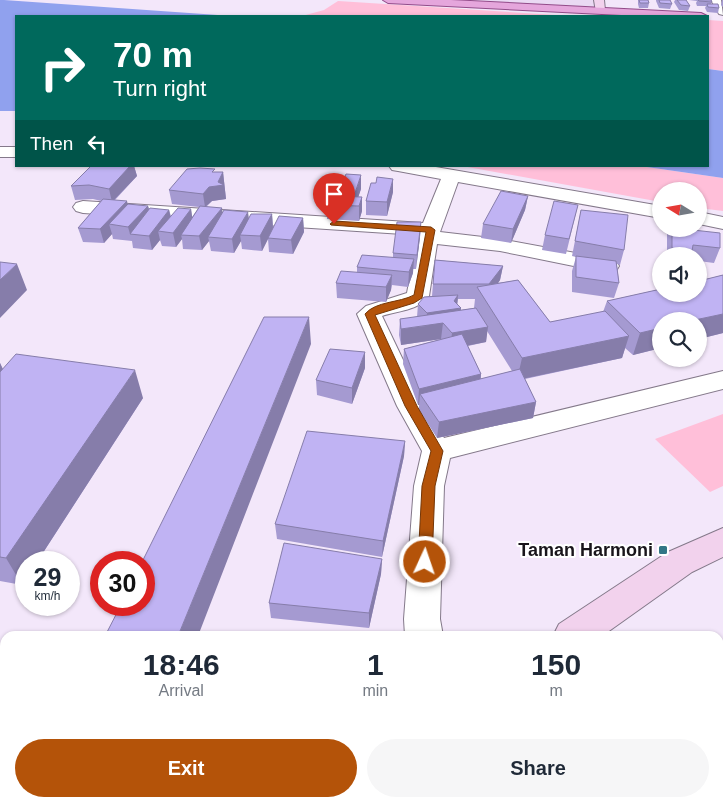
<!DOCTYPE html>
<style>
body{margin:0;font-family:Helvetica,sans-serif;background:#f6f6f7;color:#1f2937;height:100vh;display:flex;flex-direction:column;font-size:19px;white-space:nowrap}
*{box-sizing:border-box;margin:0}
p{font-size:16px;color:#747a83}
.icon{flex:none;width:28px;height:28px;fill:none;stroke:currentColor;stroke-width:2;stroke-linecap:round;stroke-linejoin:round}
.map{position:relative;flex:1;overflow:hidden}
.side{position:absolute;left:0px;top:631px;width:724px;height:176px;display:flex;flex-direction:column;background:#fff;border-radius:15px 15px 0 0;box-shadow:0 1px 4px #0004}
.side>*{flex:none}
.hud{position:absolute;left:15px;top:15px;width:694px;height:152px;border-radius:0px;box-shadow:0 1px 4px #0004;background:#00695c;color:#fff;overflow:hidden}
.needle{width:32px;rotate:281deg}
.fabs{position:absolute;left:652px;top:182px;display:grid;gap:10px}
.fabs a{display:grid;place-items:center;width:55px;height:55px;border-radius:50%;background:#fff;box-shadow:0 1px 4px #0004;font-size:25px}
.speed{position:absolute;left:15px;top:551px;display:flex;gap:10px;font-size:25px;font-weight:700;text-align:center}
.speed>*{display:grid;place-content:center;width:65px;height:65px;border-radius:50%;background:#fff;box-shadow:0 1px 4px #0004;line-height:1}
.speed small{font-size:12px;font-weight:400}
.speed .limit{border:8px solid #d22;background:#fff;color:#111}
.pin{position:absolute;display:grid;place-items:center;width:42px;height:42px;color:#fff;margin:-51px -21px;border-radius:50% 50% 50% 0;rotate:-45deg;box-shadow:0 0 5px #0007}
.pin .icon{rotate:45deg}
.me{position:absolute;width:55px;margin:-28px;rotate:3deg;stroke-linejoin:round;filter:drop-shadow(0 0 4px #0008)}
.turn{display:flex;align-items:center;gap:18px;height:105px;padding:0 15px;font-size:22px}
.turn .icon{width:65px;height:65px;stroke-width:2.5}
.turn b{display:block;font-size:35px;line-height:42px}
.then{display:flex;align-items:center;height:48px;padding:0 15px;background:#0003;gap:10px;font-size:19px}
.eta{display:flex;justify-content:space-evenly;align-items:center;height:85px;text-align:center}
.eta b{font-size:30px;font-weight:800;line-height:35px}
.action{display:flex;gap:10px;margin-top:auto;padding:10px 15px}
.action a{flex:1;height:58px;border-radius:30px;background:#b45309;color:#fff;font-size:20px;font-weight:800;line-height:58px;text-align:center}
.action a+a{background:#f6f6f7;color:#1f2937}
.map>svg:first-child{display:block}
.built{fill:#ead9f3}
.green{fill:#ffbfd9}
.water{fill:#90a1ee}
.lines{fill:none;stroke-linecap:round;stroke-linejoin:round}
.street-casing{stroke:#84798a;stroke-width:2}
.secondary-casing{stroke:#84798a;stroke-width:2}
.primary-casing{stroke:#924c89;stroke-width:2}
.street{fill:#fff;fill-rule:evenodd}
.secondary{fill:#f2d2ed;fill-rule:evenodd}
.primary{fill:#e5a6dc;fill-rule:evenodd}
.wall{fill:#a59ad1;fill-rule:evenodd}
.shaded-wall{fill:#867daa}
.building{fill:#c0b3f3;stroke:#867daa}
.route{fill:#b45309;stroke:#753606}
.poi-dot{fill:#327686;stroke:#fff;stroke-width:2}
.labels{text-anchor:middle;dominant-baseline:central;stroke-width:4;stroke-linejoin:round;paint-order:stroke}
.near-poi-label{font-size:18px;font-weight:bold;fill:#19151b;stroke:#fff;text-anchor:end}
</style>
<div class="map">
<svg width="723" height="807" viewBox="0 0 723 807">
<rect width="100%" height="100%" fill="#f3e7fa"/>
<!-- built -->
<path class="built" d="M429,0H594L595,7Z"/>
<!-- green -->
<path class="green" d="M338,1L571,16H302L324,10Z
M708,20L723,21V71L708,69Z
M462,166H640L723,178V211L699,208V191H661V202Z
M723,414V486L710,492L655,439Z
M723,686V754L719,748V688Z"/>
<!-- water -->
<path class="water" d="M0,0H4L232,16H16V111H0Z
M708,69L723,71V178L640,166H708Z"/>
<g class="lines">
<defs>
<path id="street" d="M711,0H721L723,15L719,14Z
M0,147H16V157H0Z
M389,166H430L661,206V218L458,182L440,232L500,239L608,259L616,261L619,266L616,271L608,273L500,251L437,244L429,296C420,310 397,311 382,316L425,406L444,438L723,371V389L450,458L444,486L440,619L443,636H405L404,619L414,486L422,451L397,406L357,314L366,306L407,293L418,235L83,213L76,211L73,207L76,203L83,201L423,223L441,179L398,171L392,170Z
M699,212L723,217V229L699,224Z"/>
<path id="secondary" d="M594,0H604L605,10L604,12H596Z
M723,528V557L692,572L602,636H553L559,624L668,552Z
M436,802H481L479,807H434Z"/>
<path id="primary" d="M383,0H451L701,13L707,16H641L388,3Z"/>
</defs>
<!-- street casing -->
<use href="#street" class="street-casing"/>
<!-- secondary casing -->
<use href="#secondary" class="secondary-casing"/>
<!-- primary casing -->
<use href="#primary" class="primary-casing"/>
<!-- street -->
<use href="#street" class="street"/>
<!-- secondary -->
<use href="#secondary" class="secondary"/>
<!-- primary -->
<use href="#primary" class="primary"/>
</g>
<!-- wall -->
<path class="wall" d="M638,0H648L649,3L648,8H639L638,4Z
M656,0H670L672,4L670,9L659,8L656,1Z
M675,0H686L690,6L688,11L679,10L674,2Z
M689,0H712L711,4L719,8L718,13L707,12L705,8L706,6H697L696,3L697,1Z
M722,0H723V7L721,5Z
M91,166H134L137,176L115,200L128,204L148,206L149,209L169,210L171,216L191,209L192,217L199,207L172,204L169,190L216,172H223L226,199L212,201L206,207L222,208V213L249,218L272,214L273,227L303,218L304,232L293,254L269,252L268,239L262,251L242,249L241,241L234,253L211,251L209,241L202,250L183,249L182,239L176,247L162,246L160,240L152,250L133,248L132,241L113,239L112,234L104,243L83,242L78,228L101,201L93,199L75,200L71,186Z
M376,183L393,192L387,216L366,215V201Z
M361,189L358,197H362V211L359,221L327,219V205L338,196V193Z
M528,196L525,210L511,243L481,238L483,224Z
M578,205L566,254L542,250L545,235Z
M581,210L624,250L620,265L617,264L619,283L614,298L572,292V271L576,257L572,256Z
M421,222L420,237L416,269H413V273L408,287L392,285L391,290L386,302L337,298L336,283L357,272V267L393,257V253Z
M669,229H693L720,248L714,263L699,261V256H667V234Z
M435,260L503,266L500,280L498,283L518,280L550,322L603,312L607,301L661,289V294H699V281L723,275V333L699,339V321H661V348L633,355L625,348L622,358L525,379L536,402L533,418L437,438L419,410V405H418L403,364L404,349L441,339L401,345L399,335L400,319L417,317L418,304L424,297L432,296ZM458,299H475L474,308L461,310V308L457,304ZM487,331L512,371L481,379V374L468,346L486,342Z
M0,363L3,369L143,398L37,562H26V579L22,585L0,581Z
M365,368L352,404L317,395L316,380Z
M405,441L404,456L382,557L277,539L275,524Z
M382,559L381,574L369,628L271,618L269,603Z"/>
<!-- shaded-wall -->
<path class="shaded-wall" d="M130,166H134L137,176L112,202L109,189Z
M223,172L226,199L212,201L205,207L203,194L209,187L218,182Z
M361,175V189L355,207V193Z
M393,179V192L387,216V202Z
M528,196L525,210L511,243L513,229Z
M362,197V211L359,221V206Z
M127,201L130,215L109,224L112,234L104,243L100,229Z
M148,206L152,220L130,234L128,227Z
M222,208L224,222L208,237L209,241L202,250L199,236Z
M191,209L193,223L181,235L182,239L176,247L173,233Z
M169,210L172,224L158,231L160,240L152,250L149,236Z
M248,212L250,226L240,235L241,241L234,253L232,239Z
M272,214L273,229L262,251L260,236Z
M303,218L304,232L293,254L291,240Z
M421,222L420,237L416,269L417,255Z
M414,259L413,273L408,287L409,272Z
M17,264L27,290L0,318V280Z
M503,266L500,280L487,300L489,284Z
M392,275L391,290L386,302V287Z
M458,295L457,308H461L459,323H443L441,339L401,345V329L426,326L427,313L454,301Z
M723,314V333L699,339V321H690Z
M309,317L311,344L198,636H178Z
M488,327L486,342L450,349L452,333Z
M661,328V348L633,355L640,333Z
M629,336L622,358L517,380L522,358Z
M365,352V368L352,404V388Z
M0,363L8,381L0,391Z
M135,370L143,398L37,562H26V579L22,585L6,558Z
M481,374L479,390L420,394L419,405H418L419,389Z
M536,402L533,418L437,438L439,422Z
M405,441L404,456L382,557L383,541Z
M382,559L381,574L369,628V613Z"/>
<!-- building -->
<path class="building" d="M639,0H648L649,3H640Z
M659,0H670L672,4L660,3Z
M677,0H686L690,6L681,5Z
M698,0H711L712,2L699,1Z
M707,4H718L719,8L708,7Z
M91,166H130L109,189L89,185L71,186Z
M200,168L215,169L212,172H223L218,182L224,185L209,187L203,194L169,190L187,169Z
M346,174L361,175L355,193H338Z
M377,177L393,179L387,202L366,201L371,183H376Z
M501,191L528,196L513,229L483,224Z
M331,196L362,197L359,206L327,205Z
M103,199L127,201L100,229L78,228Z
M554,201L578,205L569,239L545,235Z
M128,204L148,206L128,227L109,224Z
M200,206L222,208L199,236L181,235Z
M150,208L169,210L149,236L130,234Z
M178,208L191,209L173,233L158,231Z
M224,210L248,212L232,239L208,237Z
M581,210L628,215L624,250L575,241Z
M251,214H272L260,236L240,235Z
M279,216L303,218L291,240L268,238Z
M397,222H421L417,255L393,253Z
M672,229H693V230L720,233V248L693,245L692,251L672,248Z
M362,255L414,259L409,272L357,267Z
M576,256L616,261L619,283L576,277Z
M435,260L503,266L489,284H433Z
M0,262L17,264L0,280Z
M341,271L392,275L386,287L336,283Z
M723,275V314L690,321H661V328L640,333L607,301L661,289V294H699V281Z
M518,280L550,322L605,311L629,336L522,358L477,287Z
M458,295L454,301L461,308L427,313L418,304L424,297Z
M476,308L488,327L452,333L443,323L401,329L400,319Z
M264,317H309L178,636H105L121,605H144V562H142Z
M462,334L481,374L419,389L404,349Z
M330,349L365,352L352,388L316,380Z
M16,354L135,370L6,558L0,557V372Z
M520,369L536,402L439,422L420,394Z
M307,431L405,441L383,541L275,524Z
M284,543L382,559L369,613L269,603Z"/>
<!-- route -->
<path class="route" d="M334,221L431,227L435,230L422,298L414,303L375,315L417,406L443,451L435,486L432,562L430,566L425,568L420,566L418,562L422,486L431,451L405,406L365,314C376,301 399,303 414,295L426,232L331,225L330,224Z"/>
<!-- markers -->
<rect class="poi-dot" x="658" y="545" width="10" height="10" rx="2.5"/>
<g class="labels">
<!-- near-poi labels -->
<g class="near-poi-label">
<text x="653" y="550">Taman Harmoni</text>
</g>
</g>
</svg>
<div class="fabs">
<a><svg class="needle" viewBox="-14 -14 28 28"><path d="M0-13l5 13h-10z" fill="#e53935"/><path d="M0 13l5-13h-10z" fill="#747a83"/></svg></a>
<a><svg class="icon" aria-label="sound" viewBox="0 0 24 24"><path d="M4 9h4l5-4v14l-5-4H4zM17 9q2 3 0 6"/></svg></a>
<a><svg class="icon" aria-label="search" viewBox="0 0 24 24"><circle cx="10" cy="10" r="6"/><path d="M15 15l6 6"/></svg></a>
</div>
<div class="speed"><div>29<small>km/h</small></div><div class="limit">30</div></div>
<div class="pin" style="left:334px;top:224px;background:#d93025"><svg class="icon" aria-label="arrive" viewBox="0 0 24 24"><path d="M6 21V4h12l-3 4 3 4H6"/></svg></div>
<svg class="me" style="left:425px;top:562px" viewBox="-20 -20 40 40"><circle r="17" fill="#b45309" stroke="#fff" stroke-width="3"/><path d="M0-11L8 9 0 5-8 9z" fill="#fff"/></svg>
<div class="hud">
<div class="turn"><svg class="icon" aria-label="right" viewBox="0 0 24 24"><path d="M7 20v-9h11M14 6l5 5-5 5"/></svg><div><b>70 m</b>Turn right</div></div>
<div class="then">Then<svg class="icon" aria-label="left" viewBox="0 0 24 24"><path d="M17 20v-9H6M10 6l-5 5 5 5"/></svg></div>
</div>
<section class="side">
<div class="eta">
<div><b>18:46</b><p>Arrival</p></div>
<div><b>1</b><p>min</p></div>
<div><b>150</b><p>m</p></div>
</div>
<div class="action"><a>Exit</a><a>Share</a></div>
</section>
</div>
